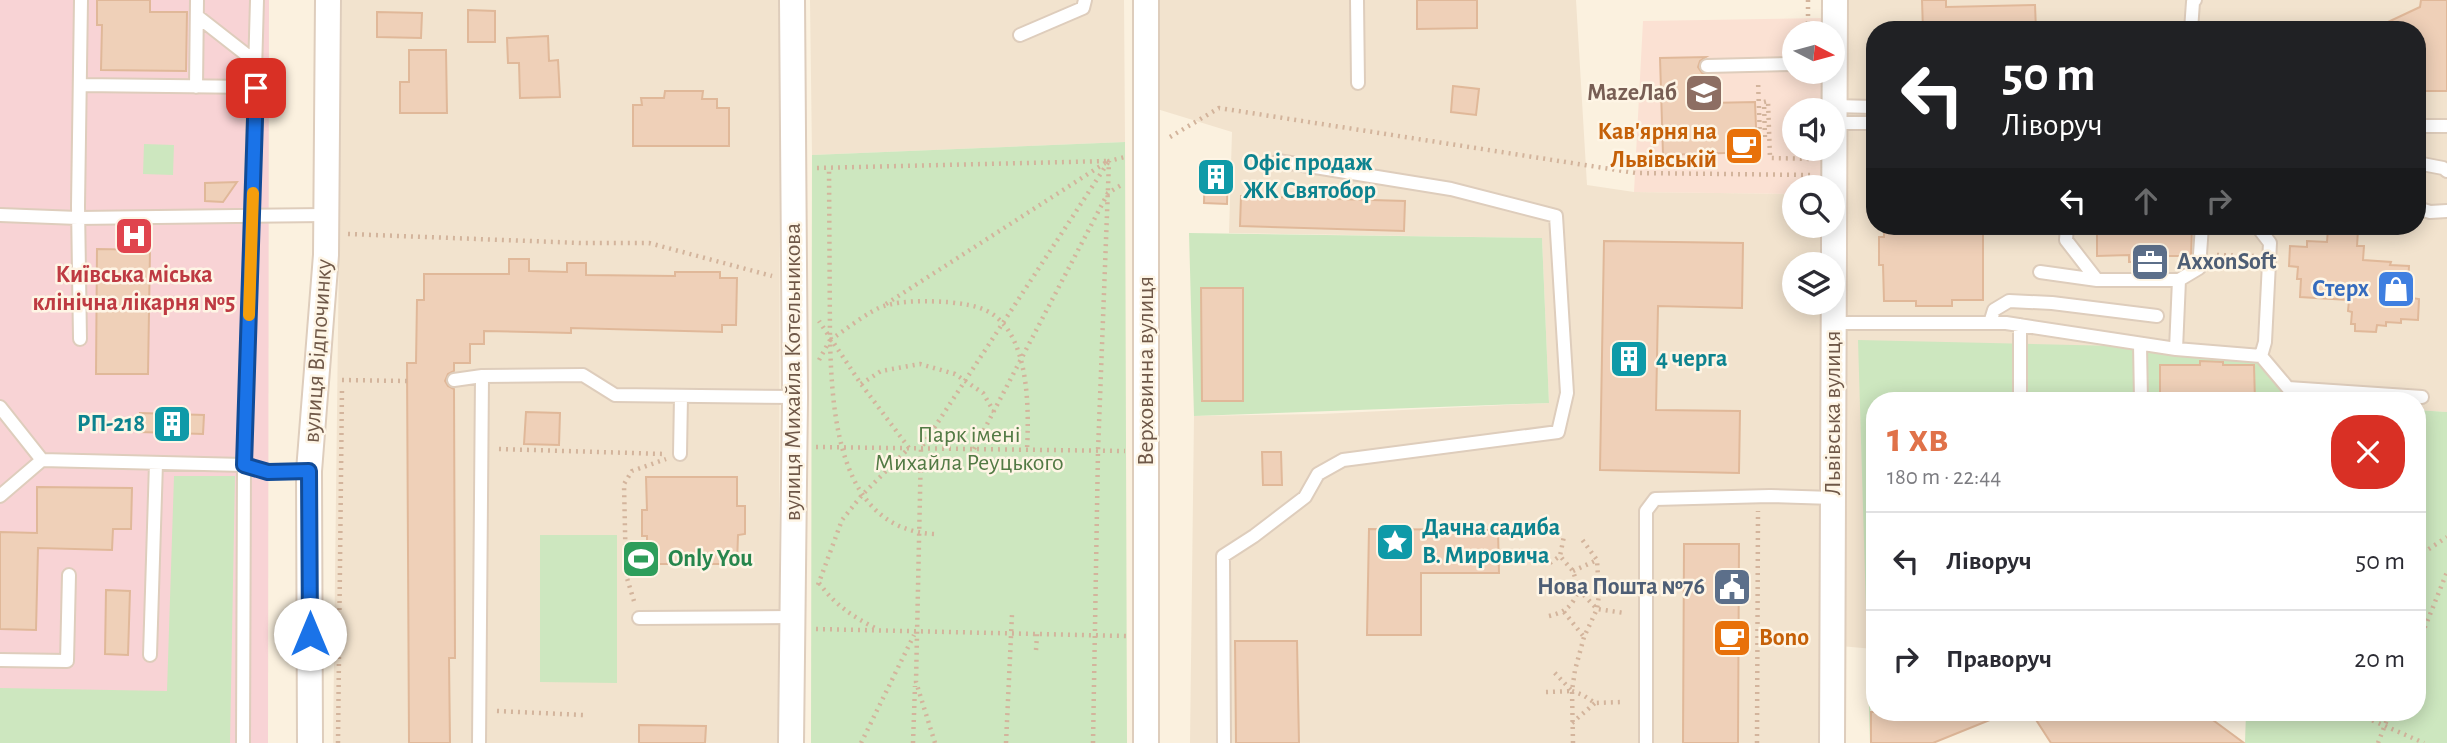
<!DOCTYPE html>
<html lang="uk">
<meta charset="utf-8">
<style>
body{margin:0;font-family:"Alegreya Sans",sans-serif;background:#f7f7f7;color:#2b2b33;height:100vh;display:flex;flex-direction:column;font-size:26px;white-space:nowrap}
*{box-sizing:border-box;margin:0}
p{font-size:23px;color:#7c7c81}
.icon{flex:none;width:38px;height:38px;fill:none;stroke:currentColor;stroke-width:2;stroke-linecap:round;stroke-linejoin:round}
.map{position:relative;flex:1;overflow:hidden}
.side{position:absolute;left:1866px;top:392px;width:560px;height:329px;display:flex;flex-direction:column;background:#fff;border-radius:28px;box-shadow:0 4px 18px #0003}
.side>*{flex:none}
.hud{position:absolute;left:1866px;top:21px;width:560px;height:214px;border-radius:28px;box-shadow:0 4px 18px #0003;background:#202124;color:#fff;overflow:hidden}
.needle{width:46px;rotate:96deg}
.fabs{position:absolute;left:1782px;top:21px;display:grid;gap:14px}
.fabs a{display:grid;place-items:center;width:63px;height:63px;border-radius:50%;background:#fff;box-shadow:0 4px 18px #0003;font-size:35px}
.pin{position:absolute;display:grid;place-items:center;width:60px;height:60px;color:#fff;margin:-30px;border-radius:14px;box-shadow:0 4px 10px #0006}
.me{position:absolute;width:77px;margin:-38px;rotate:0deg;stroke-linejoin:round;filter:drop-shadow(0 0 5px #0008)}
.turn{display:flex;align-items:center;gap:24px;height:147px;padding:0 21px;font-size:32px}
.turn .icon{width:91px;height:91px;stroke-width:2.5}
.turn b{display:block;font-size:49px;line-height:60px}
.lanes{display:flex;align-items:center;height:66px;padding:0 21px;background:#0003;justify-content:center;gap:35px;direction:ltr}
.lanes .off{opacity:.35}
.round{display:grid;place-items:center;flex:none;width:74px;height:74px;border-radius:28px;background:#f7f7f7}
.summary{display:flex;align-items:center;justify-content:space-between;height:119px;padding:0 21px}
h1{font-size:42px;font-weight:700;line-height:52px;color:#e07249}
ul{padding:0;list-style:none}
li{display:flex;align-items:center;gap:21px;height:98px;padding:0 21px;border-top:2px solid #e1e1e2}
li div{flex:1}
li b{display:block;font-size:26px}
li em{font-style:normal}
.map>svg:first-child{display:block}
.residential{fill:#f2e3ce;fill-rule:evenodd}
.commercial{fill:#fbe1d3}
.medical{fill:#f8d3d5}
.green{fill:#cde7bf}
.building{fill:#efd0b8;stroke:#e0b899;stroke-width:2}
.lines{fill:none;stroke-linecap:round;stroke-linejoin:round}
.service-casing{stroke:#decdbc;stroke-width:16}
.minor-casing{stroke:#decdbc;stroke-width:28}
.path{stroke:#d3b49c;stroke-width:4.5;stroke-dasharray:2 5;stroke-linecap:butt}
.service{stroke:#fff;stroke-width:12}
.minor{stroke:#fff;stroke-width:24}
.route-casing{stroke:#114b97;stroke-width:18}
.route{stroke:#1a73e8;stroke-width:12}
.slow{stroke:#f59e0b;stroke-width:12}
.labels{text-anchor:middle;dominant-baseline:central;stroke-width:5;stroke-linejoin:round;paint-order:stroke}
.education-label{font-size:24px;font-weight:bold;fill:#785e54;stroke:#fef5e5;text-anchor:end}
.food-label{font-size:24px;font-weight:bold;fill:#c56008;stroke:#fef5e5;text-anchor:end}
.culture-label{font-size:24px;font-weight:bold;fill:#0d838f;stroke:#fef5e5;text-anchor:start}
.service-label{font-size:24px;font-weight:bold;fill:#4e5e75;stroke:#fef5e5;text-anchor:start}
.health-label{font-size:24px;font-weight:bold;fill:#be3a42;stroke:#fef5e5}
.shop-label{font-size:24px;font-weight:bold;fill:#366cbe;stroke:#fef5e5;text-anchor:end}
.street-label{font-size:24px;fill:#6f5848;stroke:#fef5e5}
.park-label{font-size:24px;fill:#527a44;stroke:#fef5e5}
.leisure-label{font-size:24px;font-weight:bold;fill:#27864d;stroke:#fef5e5;text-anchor:start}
</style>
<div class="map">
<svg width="2447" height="743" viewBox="0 0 2447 743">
<rect width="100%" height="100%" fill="#fbf1df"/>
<!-- residential -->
<path class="residential" d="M342,0H780L779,743H333Z
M810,0H1124L1125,142L812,155Z
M1157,0H1576L1587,185L1634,192L1794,194V226H1824V264H1794V303H1824L1819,743H1190L1194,416L1321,414L1549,403L1542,238L1229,233L1232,132L1157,109Z
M1844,0H2447V412L2417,410V401H1874V649L1840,646ZM1874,30H2417V226H1874Z"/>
<!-- commercial -->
<path class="commercial" d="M1824,18L1825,33H1794V72H1825V110H1794V149H1825V187H1794V194L1634,192L1643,21Z"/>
<!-- medical -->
<path class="medical" d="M0,0H269L268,743H0Z"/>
<!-- green -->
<path class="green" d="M1125,142L1127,743H811L812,155Z
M144,144L174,145L173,175L143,174Z
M1189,233L1542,238L1549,403L1194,416Z
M1858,340L2159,347L2261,356L2288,388L2307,401H1874V649L1871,650L1870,743Z
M2417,410L2447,412V743H2245L2246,712H2417Z
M174,476H235L230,743H0V688L167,691Z
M540,535H617V683L540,682Z"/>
<!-- building -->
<path class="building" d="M97,0H150V12H187L186,71L101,70L102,25H97Z
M1417,0H1477V28L1417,29Z
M1922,0H1946V7L2035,5L2036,30H1923Z
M2421,0H2447V91H2417V30H2371L2420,7Z
M468,10L495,11V42H468Z
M377,12L422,13L421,38L377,37Z
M548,36L549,61L558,60L560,97L520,98L519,63H508L507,38Z
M409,50H446L447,113H400V82H409Z
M1706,57L1700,61L1698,67L1702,73L1707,75L1708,103L1755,102L1757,152L1663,155L1660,58Z
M1453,86L1479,89L1476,115L1451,112Z
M665,91H703L702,99H717V108H729V146H633V105H642L641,98H664Z
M1205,163L1228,164L1227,204L1204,203Z
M237,182L223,202L205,201V183Z
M1241,196L1405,201L1404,231L1240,226Z
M1884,226H1983V300H1952V306H1916V301H1884L1883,265H1879V237H1884Z
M2097,226H2192L2191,256H2164V262H2129V255L2097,256Z
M2328,228L2358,230L2357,246H2364L2363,260L2391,262L2390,265L2409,266L2408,285L2413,286L2412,298L2419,299L2418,320L2401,319V323L2386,322V326L2377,325L2376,332L2355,331V324H2351L2352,312L2348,311L2349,300L2300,297L2301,279H2297L2298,267L2289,266L2290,246L2307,247V241L2327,242Z
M1604,241L1743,243L1742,308L1658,306L1656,410L1740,411L1739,473L1600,470Z
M97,249L150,250L148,374H96Z
M509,259H529V271L567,272V263H586V275L675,276V272H720V278H737L736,325H722V332L571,328V333L484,331V344H470V363H454V371L448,374L445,381L448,386L454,389L455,658H449L450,743H409L407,363H416L417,300H424V274H509Z
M1201,288H1243V401H1202Z
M2200,361L2223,362V365H2254L2255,401H2160V365H2200Z
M526,412L560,413L559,445L524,444Z
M140,413L204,415L203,434L140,432Z
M1262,452H1281L1282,485H1263Z
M646,477H737V506H745V534L738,535L737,564H647V536H642V510H647Z
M37,487L132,488L131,529H113L112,550L38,548L36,630L0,629V532L37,533Z
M1369,529L1498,530L1499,573H1421V635H1367Z
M1684,544H1739L1738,743H1683Z
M106,590L130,591L128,655L105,654Z
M1235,641H1297L1299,743H1236Z
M1871,712H2007V713L1933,743H1871Z
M2031,712H2202L2244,743H2051Z
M639,725L706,726L705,743H639Z"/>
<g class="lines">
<defs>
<path id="service" d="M1357,0L1358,83
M197,16L257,63
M2191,30L2193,2L2195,0
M1020,35L1083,8L1085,0
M1707,66L1794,64
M80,85L256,87
M196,87L197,0
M1834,106L1874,107
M1834,123H1867
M2417,126H2447
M2417,163L2443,168L2447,171
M2417,208L2430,212L2447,211
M0,215L78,218L326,215
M2067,226L2066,240L2097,280
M2040,272L2097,280H2179L2199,268L2202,226
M1833,323H2006L2176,349L2261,356L2265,342L2270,243L2257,226
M1990,323L1994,310L2009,301L2052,303L2157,316
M2020,325V401
M80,339L78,206L81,0
M2140,344L2141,401
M2176,349L2179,280
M2261,356L2288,388L2422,397
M454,380L482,376
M0,407L42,460
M680,454L681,396
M0,496L42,460L244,465L267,472L309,471
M639,618L792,617
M150,655L156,463
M0,660L67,661L69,575
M243,743L244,465L257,0
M479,743L482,376L583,375L615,395L795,397
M1224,743L1223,556L1254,536L1305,497L1318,474L1343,460L1558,432L1567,393L1556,216L1451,189L1278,161
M1646,743V511L1655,499L1770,496L1833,498"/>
<path id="minor" d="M1146,0V743
M310,743L309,471L326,255L328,0
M791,743L795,397L792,0
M1832,743L1835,0"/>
</defs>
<!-- service casing -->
<use href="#service" class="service-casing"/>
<!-- minor casing -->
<use href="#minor" class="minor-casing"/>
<!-- path -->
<path class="path" d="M1808,0V33
M1764,102L1768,101L1770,158L1813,159
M1170,137L1219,108L1636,173L1812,175
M1756,139H1760L1758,80
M1760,139H1765L1764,102
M817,168L1109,161L921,448L916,682L935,743
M2354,226L2413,227
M348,234L581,243H649L772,276
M2217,255L2254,256
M886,304L1105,163
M819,360L830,340L829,167
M342,380L407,381
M861,384L881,371L920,364L955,374L983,393L994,412
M816,447L1125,451
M499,449L665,454
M974,449L1108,193L1123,184
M934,534C838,529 832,413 830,340C844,331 870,310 884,306C904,300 928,301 948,302C963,304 976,305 989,312C1030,335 1029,410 1027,450
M2417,557L2447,537
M1550,563L1560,556L1564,536
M1573,571L1597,560
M819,583C836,606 852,616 877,629
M818,585L842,520L862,495L909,448L861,384L819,321
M1579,590L1597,609L1624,613
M634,601L626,575L624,484L632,471L666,459
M1564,612L1584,637
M1549,616C1566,612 1572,606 1579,590L1573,571L1560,556
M816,629L1126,636
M2417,647L2447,572
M1036,650L1037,634
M1572,691L1583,695L1595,703L1623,702
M1546,692L1572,691L1552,670
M497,711L583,715
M2353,712L2424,743
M1572,723L1595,703
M338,743L342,387
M861,743L914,635
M913,743L915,686
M1006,743L1012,614
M1093,743L1098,451L1109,161L1125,157
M1573,743L1572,691L1575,670L1584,637L1597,609L1599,595L1597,560L1581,538
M1757,743L1758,511
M2378,743L2390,712"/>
<!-- service -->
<use href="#service" class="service"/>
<!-- minor -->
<use href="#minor" class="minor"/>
</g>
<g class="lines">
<defs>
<path id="route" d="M256,88L244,465L268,472L309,471L310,634"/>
</defs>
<!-- route casing -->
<use href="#route" class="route-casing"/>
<!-- route -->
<use href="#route" class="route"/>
<!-- slow -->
<path class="slow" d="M249,315L253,193"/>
</g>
<!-- icons -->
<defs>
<symbol id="school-square" viewBox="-11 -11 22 22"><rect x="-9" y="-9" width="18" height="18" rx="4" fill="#8d6e63" stroke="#fef5e5"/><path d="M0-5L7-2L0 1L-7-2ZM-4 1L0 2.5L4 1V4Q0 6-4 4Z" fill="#fff"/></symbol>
<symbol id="cafe-square" viewBox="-11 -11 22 22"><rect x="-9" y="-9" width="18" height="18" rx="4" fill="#e8710a" stroke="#fef5e5"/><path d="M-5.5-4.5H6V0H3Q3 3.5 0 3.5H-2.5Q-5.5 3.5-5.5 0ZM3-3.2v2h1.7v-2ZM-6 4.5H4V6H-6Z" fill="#fff"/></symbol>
<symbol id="building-square" viewBox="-11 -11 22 22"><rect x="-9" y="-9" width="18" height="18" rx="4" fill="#0f9aa8" stroke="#fef5e5"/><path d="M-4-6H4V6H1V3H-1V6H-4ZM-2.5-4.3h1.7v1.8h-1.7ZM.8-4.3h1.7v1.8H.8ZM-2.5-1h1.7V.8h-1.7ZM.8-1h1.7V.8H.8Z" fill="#fff"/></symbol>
<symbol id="hospital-square" viewBox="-11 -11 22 22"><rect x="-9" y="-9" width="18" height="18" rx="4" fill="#e0444e" stroke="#fef5e5"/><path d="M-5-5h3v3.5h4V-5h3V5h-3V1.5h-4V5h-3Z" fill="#fff"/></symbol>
<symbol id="office-square" viewBox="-11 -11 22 22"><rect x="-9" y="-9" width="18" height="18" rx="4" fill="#5c6f8a" stroke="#fef5e5"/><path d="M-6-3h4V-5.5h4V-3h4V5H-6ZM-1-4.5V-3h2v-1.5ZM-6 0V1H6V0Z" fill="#fff"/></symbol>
<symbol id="shop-square" viewBox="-11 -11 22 22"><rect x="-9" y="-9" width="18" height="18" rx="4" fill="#3f7fe0" stroke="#fef5e5"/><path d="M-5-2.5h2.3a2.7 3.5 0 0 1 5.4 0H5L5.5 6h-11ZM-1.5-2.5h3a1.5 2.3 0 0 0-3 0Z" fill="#fff"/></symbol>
<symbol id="sight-square" viewBox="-11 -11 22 22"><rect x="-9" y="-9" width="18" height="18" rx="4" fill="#0f9aa8" stroke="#fef5e5"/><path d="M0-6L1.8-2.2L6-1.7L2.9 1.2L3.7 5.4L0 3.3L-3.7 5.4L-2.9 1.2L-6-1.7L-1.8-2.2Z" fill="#fff"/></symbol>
<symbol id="stadium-square" viewBox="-11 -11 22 22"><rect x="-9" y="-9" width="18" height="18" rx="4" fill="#2e9e5b" stroke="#fef5e5"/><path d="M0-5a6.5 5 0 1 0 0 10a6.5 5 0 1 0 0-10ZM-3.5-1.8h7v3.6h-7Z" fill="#fff"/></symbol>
<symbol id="civic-square" viewBox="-11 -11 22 22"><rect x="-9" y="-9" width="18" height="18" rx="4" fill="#5c6f8a" stroke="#fef5e5"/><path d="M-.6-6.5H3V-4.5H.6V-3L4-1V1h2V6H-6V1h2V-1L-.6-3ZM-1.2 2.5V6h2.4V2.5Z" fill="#fff"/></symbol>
</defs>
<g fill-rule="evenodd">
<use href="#school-square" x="1682" y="71" width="44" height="44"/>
<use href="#cafe-square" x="1722" y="124" width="44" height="44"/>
<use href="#building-square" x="1194" y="155" width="44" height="44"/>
<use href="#hospital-square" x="112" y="214" width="44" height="44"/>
<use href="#office-square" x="2128" y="240" width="44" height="44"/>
<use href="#shop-square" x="2374" y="267" width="44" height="44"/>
<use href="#building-square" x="1607" y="337" width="44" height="44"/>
<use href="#building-square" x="150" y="402" width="44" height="44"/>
<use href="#sight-square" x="1373" y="520" width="44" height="44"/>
<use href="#stadium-square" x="619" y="537" width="44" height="44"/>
<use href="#civic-square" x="1710" y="565" width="44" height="44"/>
<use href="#cafe-square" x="1710" y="616" width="44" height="44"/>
</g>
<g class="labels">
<!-- education labels -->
<g class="education-label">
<text x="1677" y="93">MazeЛаб</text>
</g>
<!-- food labels -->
<g class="food-label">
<text x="1717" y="132">Кав'ярня на<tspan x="1717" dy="28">Львівській</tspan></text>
<text x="1759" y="638" text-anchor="start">Bono</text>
</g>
<!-- culture labels -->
<g class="culture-label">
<text x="1243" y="163">Офіс продаж<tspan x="1243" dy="28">ЖК Святобор</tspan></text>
<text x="1656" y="359">4 черга</text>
<text x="145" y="424" text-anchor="end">РП-218</text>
<text x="1422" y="528">Дачна садиба<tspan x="1422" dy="28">В. Мировича</tspan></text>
</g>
<!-- service labels -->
<g class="service-label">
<text x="2177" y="262">AxxonSoft</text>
<text x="1705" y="587" text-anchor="end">Нова Пошта №76</text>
</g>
<!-- health labels -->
<g class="health-label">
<text x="134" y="275">Київська міська<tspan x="134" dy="28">клінічна лікарня №5</tspan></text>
</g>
<!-- shop labels -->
<g class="shop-label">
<text x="2369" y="289">Стерх</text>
</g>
<!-- street labels -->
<g class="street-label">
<text transform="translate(318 351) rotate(-86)">вулиця Відпочинку</text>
<text transform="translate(1146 371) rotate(-90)">Верховинна вулиця</text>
<text transform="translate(793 372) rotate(-90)">вулиця Михайла Котельникова</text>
<text transform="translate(1833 413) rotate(-90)">Львівська вулиця</text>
</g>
<!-- park labels -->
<g class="park-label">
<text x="969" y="435">Парк імені<tspan x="969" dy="28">Михайла Реуцького</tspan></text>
</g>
<!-- leisure labels -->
<g class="leisure-label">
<text x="668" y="559">Only You</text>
</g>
</g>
</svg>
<div class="fabs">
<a><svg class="needle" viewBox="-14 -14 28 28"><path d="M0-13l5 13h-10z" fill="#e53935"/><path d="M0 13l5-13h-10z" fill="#7c7c81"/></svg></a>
<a><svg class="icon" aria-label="sound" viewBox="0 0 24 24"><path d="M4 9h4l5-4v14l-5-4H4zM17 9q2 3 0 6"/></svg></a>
<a><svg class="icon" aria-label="search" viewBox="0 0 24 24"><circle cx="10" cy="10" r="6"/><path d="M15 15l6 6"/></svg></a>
<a><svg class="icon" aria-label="layers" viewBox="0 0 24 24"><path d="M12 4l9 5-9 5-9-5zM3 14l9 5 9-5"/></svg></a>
</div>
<div class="pin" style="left:256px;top:88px;background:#d93025"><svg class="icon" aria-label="arrive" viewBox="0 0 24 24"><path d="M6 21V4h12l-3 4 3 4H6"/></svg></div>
<svg class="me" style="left:310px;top:634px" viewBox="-20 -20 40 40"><circle r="19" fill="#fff"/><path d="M0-13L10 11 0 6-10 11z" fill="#1a73e8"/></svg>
<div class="hud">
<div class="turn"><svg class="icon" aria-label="left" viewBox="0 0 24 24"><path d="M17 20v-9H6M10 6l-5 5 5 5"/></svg><div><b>50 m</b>Ліворуч</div></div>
<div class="lanes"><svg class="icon" aria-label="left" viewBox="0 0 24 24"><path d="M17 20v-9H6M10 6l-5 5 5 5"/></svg><svg class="icon off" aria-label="ahead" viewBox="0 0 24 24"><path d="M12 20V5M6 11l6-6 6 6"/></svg><svg class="icon off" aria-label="right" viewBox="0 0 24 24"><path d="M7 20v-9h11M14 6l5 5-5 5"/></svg></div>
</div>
<section class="side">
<div class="summary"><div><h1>1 хв</h1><p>180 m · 22:44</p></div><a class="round" style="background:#d93025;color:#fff"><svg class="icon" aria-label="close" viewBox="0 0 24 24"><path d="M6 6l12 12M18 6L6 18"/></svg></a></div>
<ul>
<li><svg class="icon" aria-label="left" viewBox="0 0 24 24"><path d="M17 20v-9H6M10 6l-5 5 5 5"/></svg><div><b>Ліворуч</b></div><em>50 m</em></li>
<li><svg class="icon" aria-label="right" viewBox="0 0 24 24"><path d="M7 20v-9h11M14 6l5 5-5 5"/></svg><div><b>Праворуч</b></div><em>20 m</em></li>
</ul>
</section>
</div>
